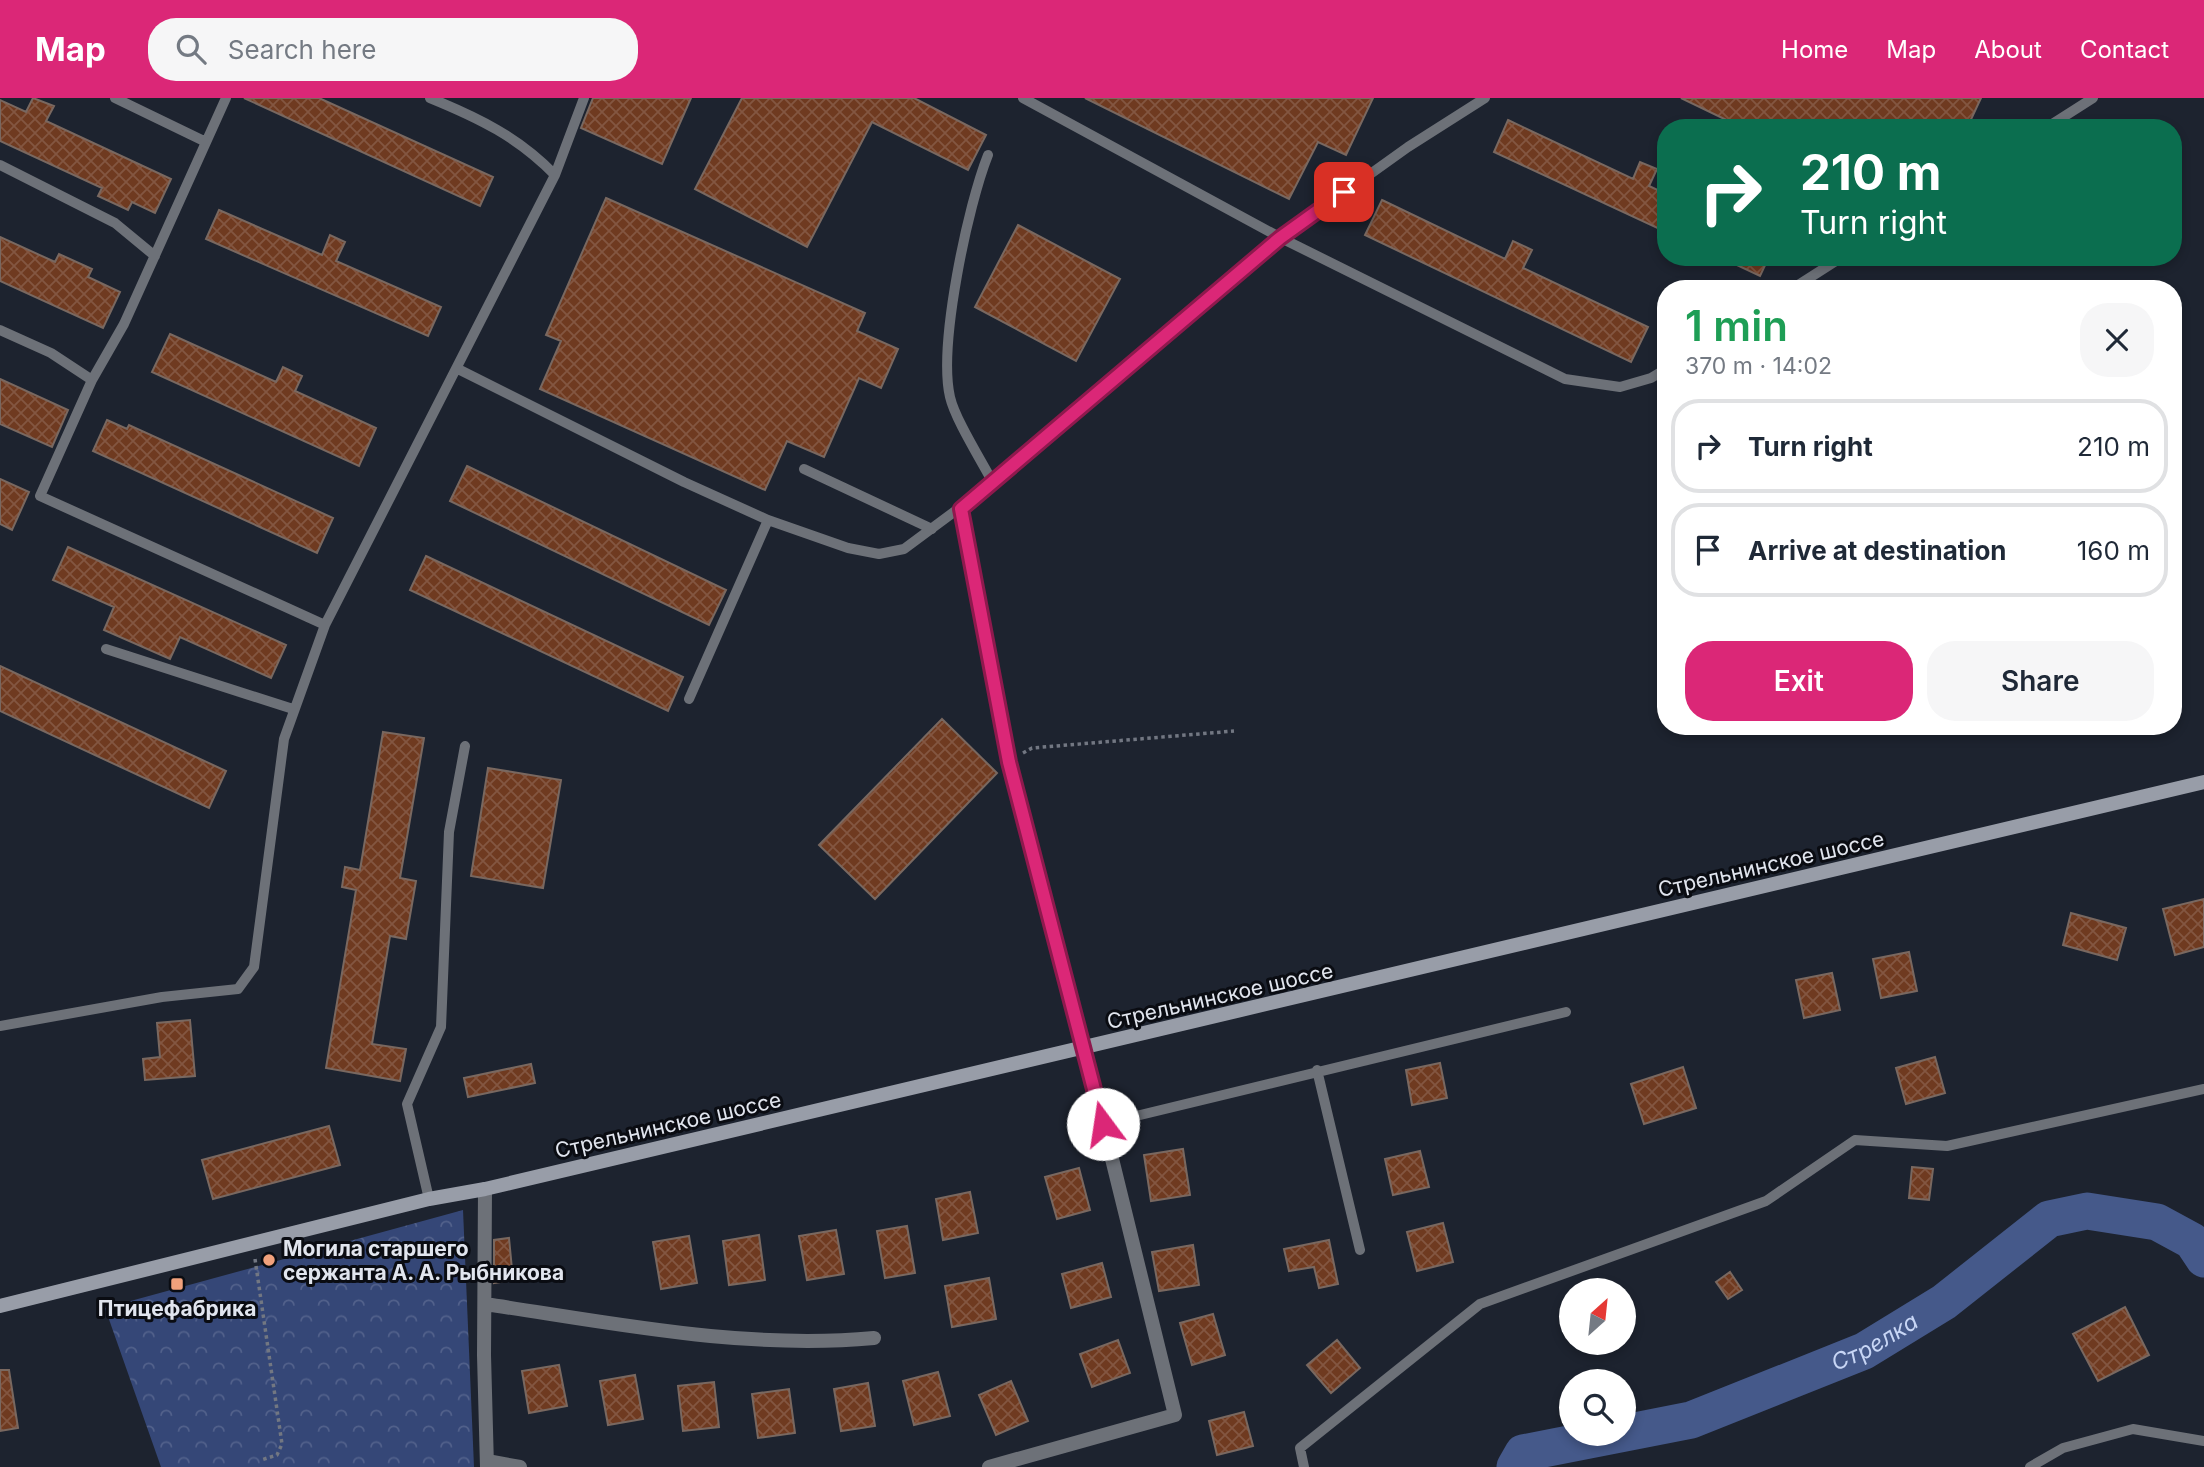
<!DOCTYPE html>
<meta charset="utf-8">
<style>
body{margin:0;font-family:Inter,sans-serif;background:#f6f6f7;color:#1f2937;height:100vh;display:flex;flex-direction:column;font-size:26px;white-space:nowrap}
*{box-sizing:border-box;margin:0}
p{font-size:23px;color:#747a83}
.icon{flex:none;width:38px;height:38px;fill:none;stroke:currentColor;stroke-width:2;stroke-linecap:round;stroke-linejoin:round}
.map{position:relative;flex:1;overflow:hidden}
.details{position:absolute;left:1657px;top:182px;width:525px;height:455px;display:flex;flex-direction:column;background:#fff;border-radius:28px;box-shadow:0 4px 10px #0003}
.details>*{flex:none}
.guide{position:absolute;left:1657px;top:21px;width:525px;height:147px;border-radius:28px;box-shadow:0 4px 10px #0003;background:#0b6e4f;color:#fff;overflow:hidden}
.needle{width:46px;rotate:27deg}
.buttons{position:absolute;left:1559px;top:1180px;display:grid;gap:14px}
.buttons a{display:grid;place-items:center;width:77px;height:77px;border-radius:50%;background:#fff;box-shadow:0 4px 10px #0003;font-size:35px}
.pin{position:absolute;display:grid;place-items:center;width:60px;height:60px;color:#fff;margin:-30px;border-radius:14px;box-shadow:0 4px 10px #0006}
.me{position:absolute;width:77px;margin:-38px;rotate:346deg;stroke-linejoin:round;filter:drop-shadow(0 0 5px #0008)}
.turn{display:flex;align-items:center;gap:24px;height:147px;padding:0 28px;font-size:32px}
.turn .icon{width:91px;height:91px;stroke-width:2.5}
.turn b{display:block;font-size:49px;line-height:60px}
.round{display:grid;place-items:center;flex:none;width:74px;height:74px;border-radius:28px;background:#f6f6f7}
.overview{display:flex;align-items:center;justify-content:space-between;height:119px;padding:0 28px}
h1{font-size:42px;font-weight:600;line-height:52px;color:#1e9e55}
.cta{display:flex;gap:14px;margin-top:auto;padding:14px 28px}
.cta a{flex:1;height:80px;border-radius:28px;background:#db2777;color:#fff;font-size:28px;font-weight:600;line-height:80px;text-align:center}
.cta a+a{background:#f6f6f7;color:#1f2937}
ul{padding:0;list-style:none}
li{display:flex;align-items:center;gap:21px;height:94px;margin:0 14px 10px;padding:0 14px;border:4px solid #e0e1e3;border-radius:28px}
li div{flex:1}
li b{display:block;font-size:26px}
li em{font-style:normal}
header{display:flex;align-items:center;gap:42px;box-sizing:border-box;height:98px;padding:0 35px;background:#db2777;color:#fff}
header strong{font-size:33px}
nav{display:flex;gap:38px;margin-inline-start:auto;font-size:24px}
.search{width:490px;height:63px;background:#f6f6f7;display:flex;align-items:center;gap:18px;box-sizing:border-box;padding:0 24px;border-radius:28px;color:#747a83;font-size:26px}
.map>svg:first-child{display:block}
.forest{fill:url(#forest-crowns)}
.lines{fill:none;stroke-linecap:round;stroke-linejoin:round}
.river{stroke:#45598a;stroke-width:37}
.building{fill:url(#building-cross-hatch);stroke:#796860;stroke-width:2}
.path{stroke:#727782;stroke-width:3.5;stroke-dasharray:3.5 3.5;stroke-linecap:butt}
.lane{stroke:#6d7178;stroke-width:10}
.street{stroke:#6d7178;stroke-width:14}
.secondary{stroke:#989da8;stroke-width:14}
.route-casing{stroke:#8e194d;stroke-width:18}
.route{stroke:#db2777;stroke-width:12}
.poi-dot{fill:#f1a17c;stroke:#0a0c12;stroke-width:2.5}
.labels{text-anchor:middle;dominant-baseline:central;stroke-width:6;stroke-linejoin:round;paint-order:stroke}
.street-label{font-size:21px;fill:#e1e5ee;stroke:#0a0c12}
.poi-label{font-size:21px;font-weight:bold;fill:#e1e5ee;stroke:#0a0c12;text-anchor:start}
.water-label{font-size:23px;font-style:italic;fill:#c8d6f5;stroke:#0a0c12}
</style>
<header>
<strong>Map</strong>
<div class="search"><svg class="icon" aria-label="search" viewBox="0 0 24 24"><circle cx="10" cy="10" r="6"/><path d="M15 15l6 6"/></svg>Search here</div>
<nav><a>Home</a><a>Map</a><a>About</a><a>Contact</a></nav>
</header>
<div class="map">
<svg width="2204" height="1369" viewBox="0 0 2204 1369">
<defs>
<pattern id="forest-crowns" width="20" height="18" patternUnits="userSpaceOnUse" patternTransform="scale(1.75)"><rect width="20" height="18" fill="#354777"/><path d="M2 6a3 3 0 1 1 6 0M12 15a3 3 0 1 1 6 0" fill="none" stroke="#52618b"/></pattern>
<pattern id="building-cross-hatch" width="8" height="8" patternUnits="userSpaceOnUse" patternTransform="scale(1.75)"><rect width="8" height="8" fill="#6f3a20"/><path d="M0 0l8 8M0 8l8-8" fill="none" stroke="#835641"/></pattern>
</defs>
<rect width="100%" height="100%" fill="#1d232f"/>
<!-- forest -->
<path class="forest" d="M463,1112L474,1369H161L105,1210Z"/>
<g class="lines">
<!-- river -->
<path class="river" id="s1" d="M1515,1369L1523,1355L1691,1322L1864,1253L1944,1204L2049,1121L2087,1113L2157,1124L2192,1143L2204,1161"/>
</g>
<!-- building -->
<path class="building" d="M33,0L54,8L46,23L171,81L155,115L132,104L128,112L98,98L102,90L0,43V2L26,14Z
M244,0H319L493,79L480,108Z
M593,0H691L662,66L581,30Z
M742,0H914L986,37L968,72L872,24L807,149L695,91Z
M1085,0H1373L1346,57L1318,44L1289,101Z
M1681,0H1981L1967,30H1743Z
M1508,22L1633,81L1640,64L1657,71L1649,88L1666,96V134L1494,54Z
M606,100L865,215L857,233L898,251L881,290L859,280L824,359L787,343L765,392L540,291L561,243L546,237Z
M1382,102L1505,161L1513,143L1532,152L1523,170L1648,229L1631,264L1365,137Z
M219,112L322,157L330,137L345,144L336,163L441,209L428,238L206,141Z
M1018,127L1120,181L1076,263L975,209Z
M0,139L55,164L59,156L92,171L88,179L120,194L103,230L0,183Z
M1720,159H1769L1760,178Z
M170,236L276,284L283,269L302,278L295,293L376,330L359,368L152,274Z
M0,281L68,312L52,349L0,326Z
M107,322L127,331L129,327L333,420L317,455L93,353Z
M467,368L726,492L709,527L450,403Z
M0,381L29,394L12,432L0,426Z
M68,449L286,547L271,580L180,539L170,561L104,532L114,509L53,482Z
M426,458L683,579L668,613L410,492Z
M0,568L226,673L209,710L0,613Z
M942,621L997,675L875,801L819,747Z
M383,634L424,640L400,780L416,783L406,841L390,838L372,946L406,951L400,983L326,970L356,792L342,789L345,769L360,772Z
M488,670L561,682L543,790L471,778Z
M2204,801V849L2175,857L2163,811Z
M2071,815L2126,830L2117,862L2063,847Z
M1909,854L1917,893L1881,900L1873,861Z
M1832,875L1840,912L1804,920L1796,882Z
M190,922L195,978L145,982L143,961L160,959L157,925Z
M1935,959L1945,995L1906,1006L1896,970Z
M1440,965L1447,1000L1412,1007L1406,972Z
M531,966L535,985L468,999L464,980Z
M1683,969L1696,1010L1644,1026L1631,986Z
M329,1028L340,1067L213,1101L202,1062Z
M1183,1051L1190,1097L1151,1103L1144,1057Z
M1420,1053L1429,1089L1393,1097L1385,1061Z
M1912,1069L1933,1071L1929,1102L1909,1100Z
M1079,1070L1090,1112L1057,1121L1045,1079Z
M970,1094L978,1135L943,1142L936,1101Z
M1443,1125L1453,1164L1417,1173L1407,1134Z
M907,1128L915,1175L885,1180L877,1133Z
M836,1132L844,1176L807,1182L799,1138Z
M759,1137L765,1182L729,1187L723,1143Z
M689,1138L697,1185L661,1191L653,1144Z
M509,1140L513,1182L494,1185V1142Z
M1329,1142L1338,1186L1319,1190L1314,1169L1289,1173L1284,1151Z
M1193,1147L1199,1187L1159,1193L1152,1154Z
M1102,1165L1111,1199L1071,1210L1062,1176Z
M1730,1174L1742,1192L1728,1201L1716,1184Z
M989,1180L996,1221L952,1229L945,1188Z
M2125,1209L2149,1257L2098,1283L2073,1236Z
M1213,1216L1225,1257L1192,1267L1180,1225Z
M1118,1242L1130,1275L1092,1289L1080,1256Z
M1337,1242L1360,1270L1331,1295L1307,1267Z
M559,1267L567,1308L529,1315L522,1273Z
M0,1272H9L18,1330L0,1333Z
M938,1274L950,1318L914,1327L903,1283Z
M635,1277L643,1321L608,1327L600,1283Z
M1011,1283L1028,1323L996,1337L979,1297Z
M714,1284L719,1329L683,1333L678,1288Z
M868,1285L875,1328L841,1333L834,1291Z
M789,1291L795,1335L758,1340L752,1296Z
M1244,1314L1253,1348L1217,1357L1209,1323Z"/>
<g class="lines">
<!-- path -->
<path class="path" d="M1023,655L1032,650L1234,633
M255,1161L282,1346L277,1357L261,1362"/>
<!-- lane -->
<path class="lane" d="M115,0L206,44
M226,0L124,226L92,282L40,398L325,527
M1023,0L1281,140L1565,281L1620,289L1651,280L1666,271
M2046,30L2093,0
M988,57C968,107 938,247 950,299C955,321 981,362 993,385
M0,67L115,125L155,158
M555,77L584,0
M1792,191L1842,159
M0,232L51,255L92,282
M458,271L684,384L768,422L848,450L879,456L904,451L993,385L1281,140L1408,49L1485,0
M804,371L932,431
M960,411L1009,664L1085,951
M106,551L293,611
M689,601L768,422
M0,928L162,899L238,891L254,869L284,641L325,527L555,77C518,39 479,20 430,0
M1317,972L1360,1152
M1103,1026L1566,914
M429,1101L407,1006L441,929L449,734L465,648
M1304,1369L1300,1350L1480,1206L1766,1103L1855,1042L1947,1048L2204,991
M2030,1369L2063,1350L2133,1331L2204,1343"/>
<!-- street -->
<path class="street" d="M485,1091L484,1257L487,1369
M485,1206C613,1225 744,1252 874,1240
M487,1363L520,1369
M989,1369L1175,1317L1085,951"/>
<!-- secondary -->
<path class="secondary" d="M0,1208L429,1101L485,1091L2204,684"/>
</g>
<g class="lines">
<defs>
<path id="route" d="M1103,1026L1009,664L961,411L1280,140L1344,94"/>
</defs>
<!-- route casing -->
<use href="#route" class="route-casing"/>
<!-- route -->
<use href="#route" class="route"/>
</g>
<!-- markers -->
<g class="poi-dot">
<circle cx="269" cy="1162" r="7"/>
<rect x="170" y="1179" width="14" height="14" rx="3.5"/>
</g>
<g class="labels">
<!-- street labels -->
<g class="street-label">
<text transform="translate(1771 766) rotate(-13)">Стрельнинское шоссе</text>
<text transform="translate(1220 898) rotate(-13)">Стрельнинское шоссе</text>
<text transform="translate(668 1027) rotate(-13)">Стрельнинское шоссе</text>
</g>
<!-- poi labels -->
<g class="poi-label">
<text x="283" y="1150">Могила старшего<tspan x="283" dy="24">сержанта А. А. Рыбникова</tspan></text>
<text x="177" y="1210" text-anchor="middle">Птицефабрика</text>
</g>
<!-- water labels -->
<g class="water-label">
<text stroke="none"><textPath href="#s1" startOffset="387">Стрелка</textPath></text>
</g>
</g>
</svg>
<div class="buttons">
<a><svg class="needle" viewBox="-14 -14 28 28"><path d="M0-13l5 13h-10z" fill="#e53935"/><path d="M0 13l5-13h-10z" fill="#747a83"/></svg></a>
<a><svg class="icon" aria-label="search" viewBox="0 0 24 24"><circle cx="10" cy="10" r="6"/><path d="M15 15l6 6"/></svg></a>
</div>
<div class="pin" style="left:1344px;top:94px;background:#d93025"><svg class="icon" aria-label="arrive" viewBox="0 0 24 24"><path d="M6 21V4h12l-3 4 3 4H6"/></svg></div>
<svg class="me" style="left:1103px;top:1026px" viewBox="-20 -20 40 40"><circle r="19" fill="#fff"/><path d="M0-13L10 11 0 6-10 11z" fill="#db2777"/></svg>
<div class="guide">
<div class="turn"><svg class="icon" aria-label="right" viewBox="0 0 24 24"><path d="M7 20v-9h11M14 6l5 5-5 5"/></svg><div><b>210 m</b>Turn right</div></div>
</div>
<section class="details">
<div class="overview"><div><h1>1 min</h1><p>370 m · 14:02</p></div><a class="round"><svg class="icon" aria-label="close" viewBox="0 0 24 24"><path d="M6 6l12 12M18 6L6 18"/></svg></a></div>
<ul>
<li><svg class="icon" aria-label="right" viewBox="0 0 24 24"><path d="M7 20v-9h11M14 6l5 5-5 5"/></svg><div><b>Turn right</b></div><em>210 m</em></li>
<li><svg class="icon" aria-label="arrive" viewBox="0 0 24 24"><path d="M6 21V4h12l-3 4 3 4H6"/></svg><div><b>Arrive at destination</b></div><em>160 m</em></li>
</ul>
<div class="cta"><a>Exit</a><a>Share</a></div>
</section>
</div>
